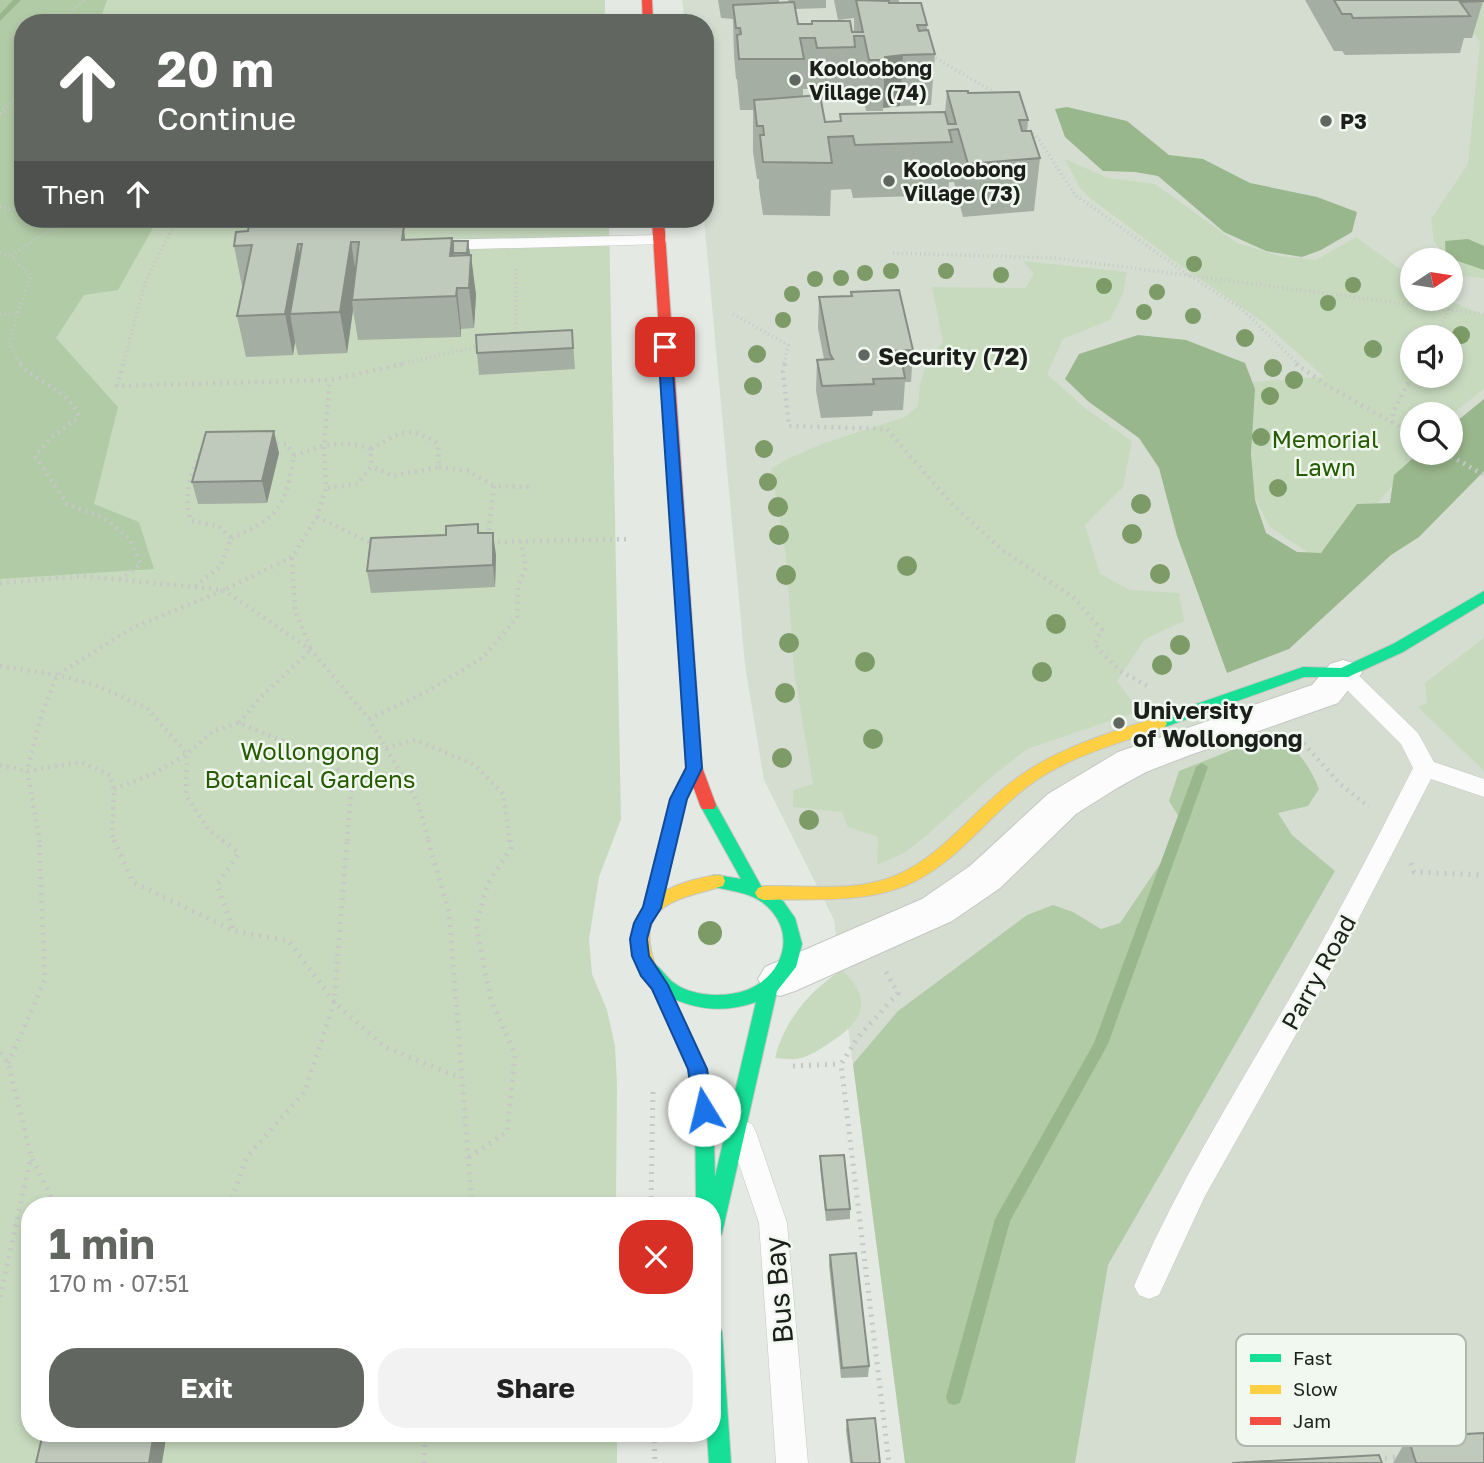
<!DOCTYPE html>
<meta charset="utf-8">
<style>
body{margin:0;font-family:"Golos Text",sans-serif;background:#f2f2f2;color:#222;height:100vh;display:flex;flex-direction:column;font-size:26px;white-space:nowrap}
*{box-sizing:border-box;margin:0}
p{font-size:23px;color:#767676}
.icon{flex:none;width:38px;height:38px;fill:none;stroke:currentColor;stroke-width:2;stroke-linecap:round;stroke-linejoin:round}
.map{position:relative;flex:1;overflow:hidden}
.details{position:absolute;left:21px;top:1197px;width:700px;height:245px;display:flex;flex-direction:column;background:#fff;border-radius:28px;box-shadow:0 4px 10px #0003}
.details>*{flex:none}
.top-card{position:absolute;left:14px;top:14px;width:700px;height:214px;border-radius:28px;box-shadow:0 4px 10px #0003;background:#626661;color:#fff;overflow:hidden}
.needle{width:46px;rotate:78deg}
.controls{position:absolute;left:1400px;top:248px;display:grid;gap:14px}
.controls a{display:grid;place-items:center;width:63px;height:63px;border-radius:50%;background:#fff;box-shadow:0 4px 10px #0003;font-size:35px}
.pin{position:absolute;display:grid;place-items:center;width:60px;height:60px;color:#fff;margin:-30px;border-radius:14px;box-shadow:0 4px 10px #0006}
.me{position:absolute;width:77px;margin:-38px;rotate:351deg;stroke-linejoin:round;filter:drop-shadow(0 0 5px #0008)}
.turn{display:flex;align-items:center;gap:24px;height:147px;padding:0 28px;font-size:32px}
.turn .icon{width:91px;height:91px;stroke-width:2.5}
.turn b{display:block;font-size:49px;line-height:60px}
.then{display:flex;align-items:center;height:66px;padding:0 28px;background:#0003;gap:14px;font-size:26px}
.round{display:grid;place-items:center;flex:none;width:74px;height:74px;border-radius:28px;background:#f2f2f2}
.summary{display:flex;align-items:center;justify-content:space-between;height:119px;padding:0 28px}
h1{font-size:42px;font-weight:700;line-height:52px;color:#626661}
.primary-button{display:flex;gap:14px;margin-top:auto;padding:14px 28px}
.primary-button a{flex:1;height:80px;border-radius:28px;background:#626661;color:#fff;font-size:28px;font-weight:700;line-height:80px;text-align:center}
.primary-button a+a{background:#f2f2f2;color:#222}
.map>svg:first-child{display:block}
.built{fill:#d5ddd1;fill-rule:evenodd}
.green{fill:#c7dabe;fill-rule:evenodd}
.forest{fill:#b2cba7}
.water{fill:#99b78c}
.lines{fill:none;stroke-linecap:round;stroke-linejoin:round}
.stream{fill:#99b78c;fill-rule:evenodd}
.lane-casing{stroke:#c4c7c3;stroke-width:1}
.street-casing{stroke:#c4c7c3;stroke-width:2}
.fast-casing{stroke:#c4c7c3;stroke-width:2}
.slow-casing{stroke:#c4c7c3;stroke-width:2}
.jam-casing{stroke:#c4c7c3;stroke-width:2}
.path-far2{stroke:#c6c7c6;stroke-width:3.5;stroke-dasharray:1 3.5;stroke-linecap:butt}
.path-far1{stroke:#c6c7c6;stroke-width:4.5;stroke-dasharray:2 5;stroke-linecap:butt}
.path{stroke:#c6c7c6;stroke-width:5;stroke-dasharray:2 6;stroke-linecap:butt}
.lane{fill:#fbfcfb;fill-rule:evenodd}
.street{fill:#fbfcfb;fill-rule:evenodd}
.fast{fill:#16e098;fill-rule:evenodd}
.slow{fill:#ffcf43;fill-rule:evenodd}
.jam{fill:#f24e42;fill-rule:evenodd}
.tree{fill:#7c9b67}
.wall{fill:#a5aea2;fill-rule:evenodd}
.shaded-wall{fill:#868d84}
.building{fill:#c0cabc;stroke:#868d84;stroke-width:2}
.route{fill:#1a73e8;stroke:#114b97;stroke-width:2}
.poi-dot{fill:#626661;stroke:#f1f8ef;stroke-width:2.5}
.labels{text-anchor:middle;dominant-baseline:central;stroke-width:5;stroke-linejoin:round;paint-order:stroke}
.far-poi-label{font-size:21px;font-weight:bold;fill:#1c1f1b;stroke:#f1f8ef;text-anchor:start}
.poi-label{font-size:24px;font-weight:bold;fill:#1c1f1b;stroke:#f1f8ef;text-anchor:start}
.park-label{font-size:24px;fill:#275b01;stroke:#f1f8ef}
.street-label{font-size:24px;fill:#1c1f1b;stroke:#f1f8ef}
.near-street-label{font-size:28px;fill:#1c1f1b;stroke:#f1f8ef}
.key{fill:#f1f8ef;stroke:#b1b7af;stroke-width:2}
.key-label{font-size:19px;fill:#1c1f1b}
</style>
<div class="map">
<svg width="1484" height="1463" viewBox="0 0 1484 1463">
<rect width="100%" height="100%" fill="#e5e9e3"/>
<!-- built -->
<path class="built" d="M682,0H1484V1463H905L834,920L764,780L745,665L704,219L705,23H685ZM1412,261H1451V299H1412ZM1412,338H1451V376H1412ZM1412,415H1451V453H1412Z"/>
<!-- green -->
<path class="green" d="M0,0H605V23H23V219H609L621,819L599,877L589,939L592,974L607,1010L615,1046L617,1084L616,1206H30V1433H617V1463H0Z
M1451,0H1484V278L1463,276L1434,242L1431,219L1468,164L1480,42Z
M1065,159L1108,178L1155,184L1237,243L1280,256L1316,260L1356,237L1412,278V299H1445L1484,315V389L1451,415H1412V453H1421L1333,554L1313,556L1270,527L1252,493V382L1324,377L1263,322L1181,266L1090,198L1080,188ZM1412,338H1451V376H1412Z
M1023,261L1127,272L1123,294L1110,320L1063,339L1047,374L1086,409L1132,441L1123,487L1085,525L1100,574L1130,590L1179,593L1184,621L1145,639L1117,681L1139,711L1027,749L995,774L927,835L904,853L877,865L878,837L848,827L842,812L793,807V790L813,784L794,671L786,556L771,469L785,460L824,443L905,417L918,406L920,384L926,365L943,342L932,287L1025,288L1034,274Z
M1484,638V771L1418,707L1427,703L1425,683Z
M842,970C874,1000 863,1021 831,1042C820,1049 809,1057 797,1059C790,1060 782,1058 775,1058C784,1021 810,990 842,970Z"/>
<!-- forest -->
<path class="forest" d="M0,0H107L99,23H23V219H158L118,290L84,295L56,338L118,407L94,504L139,522L154,569L0,579Z
M1270,735C1295,744 1309,764 1319,789L1308,806L1278,813L1292,835L1335,871L1108,1265L1075,1463H905L853,1064L898,1011L1027,915L1053,905L1073,912L1101,929L1120,923L1185,827L1169,801L1179,771Z"/>
<!-- water -->
<path class="water" d="M1067,107L1127,121L1169,155L1203,159L1250,183L1317,197L1357,212L1352,232L1321,250L1302,257L1266,251L1224,232L1158,176L1135,172L1103,171L1065,137L1055,109Z
M1468,239L1484,246V270L1446,257L1445,241Z
M1138,335L1186,340L1245,363L1255,389L1251,454L1255,500L1266,533L1297,552L1321,553L1357,504L1390,503L1394,475L1419,453H1451V426L1484,399V471L1419,537L1391,555L1289,649L1227,673L1177,536L1159,468L1139,438L1089,402L1065,379L1079,354Z"/>
<g class="lines">
<!-- stream -->
<path class="stream" d="M13,0H21L0,21V14Z
M1202,763L1208,767L1108,1044L1010,1221L962,1397L960,1403L954,1405L948,1403L946,1397L995,1219L1094,1043L1196,767Z"/>
<defs>
<path id="lane" d="M659,235L665,236L667,240L665,244L437,250L429,245L437,240Z
M1343,665L1351,668L1418,733L1434,762L1484,779V797L1431,779L1331,972L1205,1196L1159,1295L1149,1299L1139,1295L1134,1286C1174,1192 1226,1108 1277,1020C1326,938 1370,853 1413,768L1401,744L1335,678L1332,673L1335,668Z
M742,1120L752,1124L756,1132L787,1223L808,1463H776L759,1223L728,1132L732,1124Z"/>
<path id="street" d="M1343,660L1356,664L1362,673L1338,703L1190,755L1146,772L1117,788L1076,814L1000,888L952,921L795,991L780,996L765,991L758,979L765,967L922,899L970,866L1048,794L1118,752L1312,685L1330,664Z"/>
<path id="fast" d="M1484,591V603L1403,652L1348,677H1304L1165,727L1159,729L1151,723L1153,719L1303,667L1341,668L1393,644Z
M694,761L702,767L686,799L661,908L658,913H646L643,908L670,799L688,763Z
M708,799L714,801L761,886L783,901L795,918L802,944L796,967L777,991L722,1233L719,1239L712,1242V1206H699L696,1200L695,1109L689,1069L650,985L651,983L638,967L641,962C656,957 663,975 674,983C693,997 725,998 747,990C786,974 798,929 762,902C746,891 728,891 711,886L709,881L711,876L717,875L741,879L700,805L702,801ZM674,999C702,1011 728,1012 756,1002L715,1177L713,1109L707,1069Z
M712,1322L719,1325L722,1332L731,1463H709L707,1433H712Z"/>
<path id="slow" d="M1159,717L1167,723L1165,727C1118,744 1067,756 1027,787C986,818 956,864 907,885C862,904 812,898 764,900L758,898L755,893L758,888L764,886C807,885 856,893 897,875C945,854 975,808 1017,778C1057,748 1111,732 1159,717Z
M717,875L723,876L725,881L723,886C676,900 632,904 656,967L653,972L647,974L641,972C609,910 665,883 717,875Z"/>
<path id="jam" d="M642,0H652L653,23H643Z
M652,219H664L702,767L716,805L714,809H702L700,805L686,767Z"/>
</defs>
<!-- lane casing -->
<use href="#lane" class="lane-casing"/>
<!-- street casing -->
<use href="#street" class="street-casing"/>
<!-- fast casing -->
<use href="#fast" class="fast-casing"/>
<!-- slow casing -->
<use href="#slow" class="slow-casing"/>
<!-- jam casing -->
<use href="#jam" class="jam-casing"/>
<!-- path-far2 -->
<path class="path-far2" d="M60,23L84,0
M932,56L997,94
M0,113L23,91
M1,114L23,107
M1024,123L1040,141L1075,195L1187,274L1242,309L1299,365
M0,207L23,212
M0,253L11,256
M893,253L1055,258L1484,314
M516,269V336
M18,312L9,345L22,365
M733,314L788,345L784,365
M0,315L18,312L31,277L11,256L42,235L75,219
M1434,338L1450,308
M123,365L145,283L177,219
M395,365L481,346"/>
<!-- path-far1 -->
<path class="path-far1" d="M20,364C39,385 68,388 79,417L52,437L35,456L67,504L104,518L130,539L141,564L120,579
M123,364L117,386L330,380L403,364
M785,364L783,372L789,426L887,429L951,503L1001,549L1074,598L1102,630L1094,644L1119,670L1151,688
M1296,364L1328,386L1412,434
M1392,423L1393,412L1412,376
M371,449C399,433 409,424 438,444L439,467L393,476L371,466
M1445,453L1484,475
M294,456C322,445 341,439 371,449V466L358,484L326,488
M439,467L468,471L494,486
M317,517L373,544
M488,537L494,486L529,487
M231,538C281,517 284,507 294,456L287,444L271,443
M491,542L630,539
M0,583L83,576L224,590L311,650L369,719L418,803L429,842
M195,586L220,567L231,538L219,526L191,521C183,495 190,477 200,453L204,452
M0,666L57,675L95,685L147,708L187,754L153,774L114,789
M369,719L426,692L482,658L517,618L518,587L526,567L521,542
M239,723L259,699L311,650L295,610L292,557
M1299,738L1340,784L1369,807
M386,748L415,740L475,765L503,794L510,842
M0,765L27,771L81,762L110,775L114,789L112,835L115,842
M40,842L27,771L41,716L57,675L132,628L224,590L292,557L317,517L326,488L324,444L330,380
M224,842L208,829L186,795L187,754L213,731L239,723L326,759L352,782L347,842"/>
<!-- path -->
<path class="path" d="M114,840L133,882L234,931L289,941L334,1002L385,1047L461,1078
M222,840L239,853L217,885L234,931
M428,840L449,912L472,1206
M1411,863L1414,872L1484,875
M886,972L898,993L859,1036L841,1064L889,1463
M0,1053L8,1063L31,1156L55,1206
M8,1063L45,980L39,840
M793,1066L841,1064
M469,1157L507,1132L515,1054L491,1000L476,925L488,883L511,848L510,840
M229,1206L247,1157L305,1091L334,1002L347,840
M651,1206L653,1088
M0,1297L31,1156
M654,1433L655,1463
M1377,1459L1399,1457
M424,1463L425,1433"/>
<!-- lane -->
<use href="#lane" class="lane"/>
<!-- street -->
<use href="#street" class="street"/>
<!-- fast -->
<use href="#fast" class="fast"/>
<!-- slow -->
<use href="#slow" class="slow"/>
<!-- jam -->
<use href="#jam" class="jam"/>
</g>
<!-- trees -->
<g class="tree">
<circle cx="1194" cy="264" r="8"/>
<circle cx="891" cy="271" r="8"/>
<circle cx="946" cy="271" r="8"/>
<circle cx="865" cy="273" r="8"/>
<circle cx="1001" cy="275" r="8"/>
<circle cx="841" cy="278" r="8"/>
<circle cx="815" cy="279" r="8"/>
<circle cx="1353" cy="285" r="8"/>
<circle cx="1104" cy="286" r="8"/>
<circle cx="1157" cy="292" r="8"/>
<circle cx="792" cy="294" r="8"/>
<circle cx="1328" cy="303" r="8"/>
<circle cx="1144" cy="312" r="8"/>
<circle cx="1193" cy="316" r="8"/>
<circle cx="783" cy="320" r="8"/>
<circle cx="1461" cy="335" r="9"/>
<circle cx="1245" cy="338" r="9"/>
<circle cx="1373" cy="349" r="9"/>
<circle cx="757" cy="354" r="9"/>
<circle cx="1273" cy="368" r="9"/>
<circle cx="1294" cy="380" r="9"/>
<circle cx="753" cy="386" r="9"/>
<circle cx="1270" cy="396" r="9"/>
<circle cx="1261" cy="437" r="9"/>
<circle cx="764" cy="449" r="9"/>
<circle cx="768" cy="482" r="9"/>
<circle cx="1278" cy="488" r="9"/>
<circle cx="1141" cy="504" r="10"/>
<circle cx="778" cy="507" r="10"/>
<circle cx="1132" cy="534" r="10"/>
<circle cx="779" cy="535" r="10"/>
<circle cx="907" cy="566" r="10"/>
<circle cx="1160" cy="574" r="10"/>
<circle cx="786" cy="575" r="10"/>
<circle cx="1056" cy="624" r="10"/>
<circle cx="789" cy="643" r="10"/>
<circle cx="1180" cy="645" r="10"/>
<circle cx="865" cy="662" r="10"/>
<circle cx="1162" cy="665" r="10"/>
<circle cx="1042" cy="672" r="10"/>
<circle cx="785" cy="693" r="10"/>
<circle cx="873" cy="739" r="10"/>
<circle cx="782" cy="758" r="10"/>
<circle cx="809" cy="820" r="10"/>
<circle cx="710" cy="933" r="12"/>
</g>
<!-- wall -->
<path class="wall" d="M718,0H826V8L795,9L798,24L852,32H854V18L838,20L834,0H899V3L927,25V30L935,54L931,105L900,106L883,108V111H866L861,87H854L853,98L821,99L825,122L840,121V114L945,112L947,91L968,93L1028,120L1027,131L1040,158L1034,211L963,217L954,182H949L948,195L853,198L851,189L831,190L830,216L763,215L759,188V179H757L753,152V110H740L737,79H736L734,56L733,19L721,18ZM779,0H788L789,2L779,3ZM803,89H813L815,96L803,97Z
M1305,0H1482L1483,1L1472,38H1464L1460,53L1345,55L1342,51H1334Z
M250,219H406L404,231L405,240L453,250L468,241L476,295L474,328L461,329V337L358,340L353,310L347,353L298,355L295,342L293,355L246,357L237,316L244,286H242L234,246L248,231Z
M851,292L913,350L911,382H905L903,410L873,411L872,416L821,418L816,391L817,360L824,359L818,328L819,297L850,296Z
M572,330L575,369L479,375L477,353Z
M279,453L267,503L198,504L192,482Z
M479,533L496,555L495,587L371,593L367,571Z
M820,1156L850,1209V1219L826,1221L820,1167Z
M830,1255L869,1366L868,1377L841,1378L829,1265Z
M847,1420L880,1463H850L846,1430Z
M1408,1437L1484,1463H1393Z"/>
<!-- shaded-wall -->
<path class="shaded-wall" d="M903,55L900,106L883,108L885,57Z
M396,219H406L404,231L409,266L395,227Z
M452,238L456,281L450,256Z
M468,241L471,262V255L476,295L474,328L469,288L470,274L467,253Z
M351,242L357,282L352,300L353,310L347,353L340,312Z
M298,244L305,284L290,314L295,342L293,355L285,314Z
M457,288L461,329V337L456,296Z
M274,431L279,453L267,503L262,481Z
M493,533L496,555L495,587L493,565Z
M154,1433H167L162,1463H149Z"/>
<!-- building -->
<path class="building" d="M856,0L889,1V3H921L927,25H917L919,31L928,30L935,54L903,55L885,57L886,60H869L864,36H854L855,47L817,48L815,38H800L804,59H739L737,35L741,34L740,28H736L733,5L794,2L798,24H812V21H850L852,32H863Z
M1334,0H1482L1483,1L1460,2L1470,16L1353,18L1351,14H1342Z
M947,91H968V93L1019,92L1028,120H1019L1022,131H1031L1040,158L968,164L958,129L949,130L952,142L855,145L853,136L828,137L832,163L763,162L760,135H764L763,126H757L754,100L820,95L825,122L841,121L840,114L945,112L948,124H956Z
M250,219H396L395,227L404,226L402,240L452,238L450,256L471,255L469,288H457L456,296L352,300L359,242H351L340,312L290,314L302,244H298L285,314L237,316L252,245L234,246L236,232L248,231Z
M453,241H468L467,253H453Z
M899,290L913,350L894,351L895,358L901,357L905,378L873,379L874,384L822,386L817,360L833,359L830,354L819,297L852,296L851,292Z
M572,330L573,348L477,353L476,335Z
M274,431L262,481L192,482L206,432Z
M478,524V533H493V565L367,571L371,538L446,535V526Z
M844,1155L850,1209L826,1210L820,1156Z
M856,1253L869,1366L842,1368L830,1255Z
M875,1418L880,1463H852L847,1420Z
M43,1433H154L149,1463H36Z
M1484,1433V1463H1416L1408,1437Z
M1379,1455L1382,1463H1232Z"/>
<!-- route -->
<path class="route" d="M665,344L671,347L702,768L687,799L661,908L651,924L647,939L649,956L668,985L707,1069L713,1110L711,1115L704,1118L697,1115L694,1110L688,1069L652,989L641,976L632,956L630,939L634,923L643,907L670,799L686,768L658,347Z"/>
<!-- markers -->
<g class="poi-dot">
<circle cx="795" cy="80" r="7"/>
<circle cx="1326" cy="121" r="7"/>
<circle cx="889" cy="181" r="7"/>
<circle cx="864" cy="355" r="7"/>
<circle cx="1119" cy="723" r="7"/>
</g>
<g class="labels">
<!-- far-poi labels -->
<g class="far-poi-label">
<text x="809" y="68">Kooloobong<tspan x="809" dy="24">Village (74)</tspan></text>
<text x="1340" y="121">P3</text>
<text x="903" y="169">Kooloobong<tspan x="903" dy="24">Village (73)</tspan></text>
</g>
<!-- poi labels -->
<g class="poi-label">
<text x="878" y="355">Security (72)</text>
<text x="1133" y="709">University<tspan x="1133" dy="28">of Wollongong</tspan></text>
</g>
<!-- park labels -->
<g class="park-label">
<text x="1325" y="438">Memorial<tspan x="1325" dy="28">Lawn</tspan></text>
<text x="310" y="750">Wollongong<tspan x="310" dy="28">Botanical Gardens</tspan></text>
</g>
<!-- street labels -->
<g class="street-label">
<text transform="translate(1318 972) rotate(-61)">Parry Road</text>
</g>
<!-- near-street labels -->
<g class="near-street-label">
<text transform="translate(778 1290) rotate(-95)">Bus Bay</text>
</g>
</g>
<!-- legend -->
<rect x="1236" y="1334" width="230" height="112" rx="10" class="key"/>
<rect x="1250" y="1354" width="31" height="8" fill="#16e098"/>
<rect x="1250" y="1385" width="31" height="9" fill="#ffcf43"/>
<rect x="1250" y="1417" width="31" height="8" fill="#f24e42"/>
<g class="key-label">
<text x="1293" y="1365">Fast</text>
<text x="1293" y="1396">Slow</text>
<text x="1293" y="1428">Jam</text>
</g>
</svg>
<div class="controls">
<a><svg class="needle" viewBox="-14 -14 28 28"><path d="M0-13l5 13h-10z" fill="#e53935"/><path d="M0 13l5-13h-10z" fill="#767676"/></svg></a>
<a><svg class="icon" aria-label="sound" viewBox="0 0 24 24"><path d="M4 9h4l5-4v14l-5-4H4zM17 9q2 3 0 6"/></svg></a>
<a><svg class="icon" aria-label="search" viewBox="0 0 24 24"><circle cx="10" cy="10" r="6"/><path d="M15 15l6 6"/></svg></a>
</div>
<div class="pin" style="left:665px;top:347px;background:#d93025"><svg class="icon" aria-label="arrive" viewBox="0 0 24 24"><path d="M6 21V4h12l-3 4 3 4H6"/></svg></div>
<svg class="me" style="left:704px;top:1110px" viewBox="-20 -20 40 40"><circle r="19" fill="#fff"/><path d="M0-13L10 11 0 6-10 11z" fill="#1a73e8"/></svg>
<div class="top-card">
<div class="turn"><svg class="icon" aria-label="ahead" viewBox="0 0 24 24"><path d="M12 20V5M6 11l6-6 6 6"/></svg><div><b>20 m</b>Continue</div></div>
<div class="then">Then<svg class="icon" aria-label="ahead" viewBox="0 0 24 24"><path d="M12 20V5M6 11l6-6 6 6"/></svg></div>
</div>
<section class="details">
<div class="summary"><div><h1>1 min</h1><p>170 m · 07:51</p></div><a class="round" style="background:#d93025;color:#fff"><svg class="icon" aria-label="close" viewBox="0 0 24 24"><path d="M6 6l12 12M18 6L6 18"/></svg></a></div>
<div class="primary-button"><a>Exit</a><a>Share</a></div>
</section>
</div>
